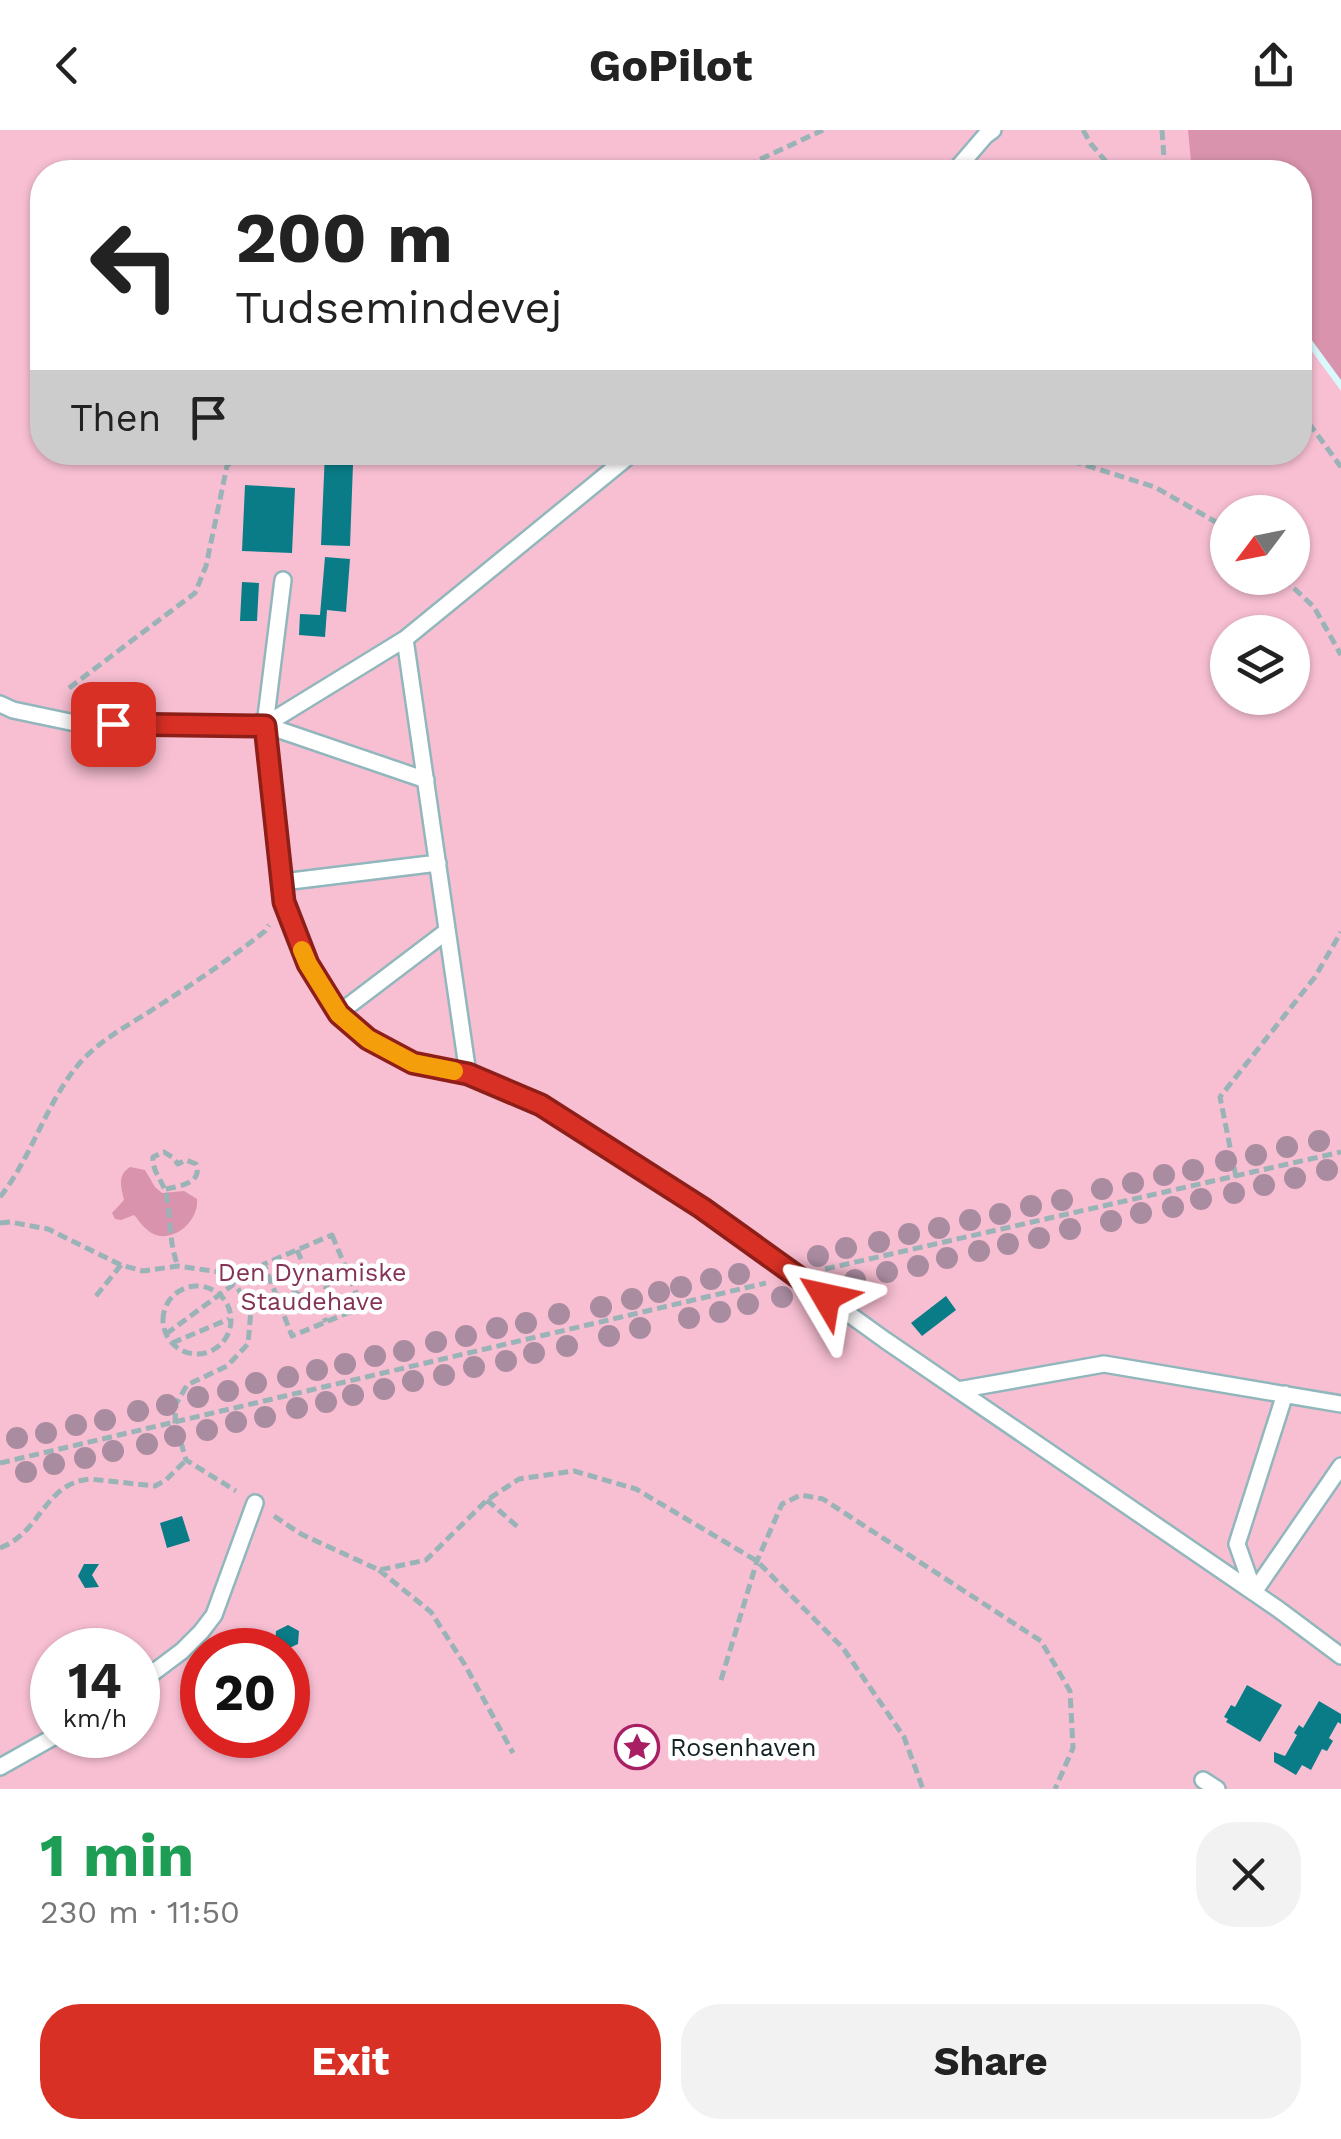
<!DOCTYPE html>
<meta charset="utf-8">
<style>
body{margin:0;font-family:"Work Sans",sans-serif;background:#f2f2f2;color:#222;height:100vh;display:flex;flex-direction:column;font-size:38px;white-space:nowrap}
*{box-sizing:border-box;margin:0}
p{font-size:32px;color:#767676}
.icon{flex:none;width:55px;height:55px;fill:none;stroke:currentColor;stroke-width:2;stroke-linecap:round;stroke-linejoin:round}
.map{position:relative;height:1659px;overflow:hidden}
.details{display:flex;flex-direction:column;background:#fff;flex:1}
.details>*{flex:none}
.guide{position:absolute;left:30px;top:30px;width:1282px;height:305px;border-radius:40px;box-shadow:0 2px 8px #0004;background:#fff;color:#222;overflow:hidden}
.needle{width:65px;rotate:238deg}
.buttons{position:absolute;left:1210px;top:365px;display:grid;gap:20px}
.buttons a{display:grid;place-items:center;width:100px;height:100px;border-radius:50%;background:#fff;box-shadow:0 2px 8px #0004;font-size:50px}
.speed{position:absolute;left:30px;top:1498px;display:flex;gap:20px;font-size:50px;font-weight:700;text-align:center}
.speed>*{display:grid;place-content:center;width:130px;height:130px;border-radius:50%;background:#fff;box-shadow:0 2px 8px #0004;line-height:1}
.speed small{font-size:25px;font-weight:400}
.speed .limit{border:15px solid #d22;background:#fff;color:#111}
.pin{position:absolute;display:grid;place-items:center;width:85px;height:85px;color:#fff;margin:-42px;border-radius:20px;box-shadow:0 5px 15px #0006}
.me{position:absolute;width:110px;margin:-55px;rotate:306deg;stroke-linejoin:round;filter:drop-shadow(0 0 8px #0008)}
.turn{display:flex;align-items:center;gap:35px;height:210px;padding:0 40px;font-size:45px}
.turn .icon{width:130px;height:130px;stroke-width:2.5}
.turn b{display:block;font-size:70px;line-height:85px}
.then{display:flex;align-items:center;height:95px;padding:0 40px;background:#0003;gap:20px;font-size:38px}
.round{display:grid;place-items:center;flex:none;width:105px;height:105px;border-radius:40px;background:#f2f2f2}
.overview{display:flex;align-items:center;justify-content:space-between;height:170px;padding:0 40px}
h1{font-size:60px;font-weight:700;line-height:75px;color:#1e9e55}
.button{display:flex;gap:20px;margin-top:auto;padding:20px 40px}
.button a{flex:1;height:115px;border-radius:40px;background:#d93025;color:#fff;font-size:40px;font-weight:700;line-height:115px;text-align:center}
.button a+a{background:#f2f2f2;color:#222}
header{display:flex;justify-content:space-between;align-items:center;height:130px;padding:0 40px;background:#fff;font-size:45px;font-weight:700}
.map>svg:first-child{display:block}
.green{fill:#f8bfd3;fill-rule:evenodd}
.water{fill:#d993ac}
.building{fill:#097c87}
.lines{fill:none;stroke-linecap:round;stroke-linejoin:round}
.service-casing{stroke:#91b7bc;stroke-width:20}
.path{stroke:#99b3b6;stroke-width:5;stroke-dasharray:10 5;stroke-linecap:butt}
.service{stroke:#fff;stroke-width:15}
.tree{fill:#aa8ca1}
.route-casing{stroke:#8d1f18;stroke-width:25}
.route{stroke:#d93025;stroke-width:18}
.slow{stroke:#f59e0b;stroke-width:18}
.labels{text-anchor:middle;dominant-baseline:central;stroke-width:9;stroke-linejoin:round;paint-order:stroke}
.park-label{font-size:25px;fill:#843256;stroke:#fff}
.poi-label{font-size:25px;fill:#122123;stroke:#fff;text-anchor:start}
</style>
<header><svg class="icon" aria-label="back" viewBox="0 0 24 24"><path d="M15 5l-7 7 7 7"/></svg>GoPilot<svg class="icon" aria-label="share" viewBox="0 0 24 24"><path d="M12 15V3M7 8l5-5 5 5M5 13v7h14v-7"/></svg></header>
<div class="map">
<svg width="1341" height="1659" viewBox="0 0 1341 1659">
<rect width="100%" height="100%" fill="#d9f9fd"/>
<!-- green -->
<path class="green" d="M0,0H1341L1300,42H1194L1193,41L1192,42H42V322H1300V205L1341,261V1659H0ZM1228,382H1292V448H1228ZM1228,502H1292V568H1228ZM52,1520H138V1605H52ZM202,1520H288V1605H202Z"/>
<!-- water -->
<path class="water" d="M1188,0H1341V250L1300,194V42H1192Z
M130,1037L145,1040L155,1057L162,1063L184,1061L197,1069C199,1087 181,1108 160,1106C147,1104 141,1093 134,1085L121,1090L115,1089L112,1083L124,1070C121,1057 117,1045 130,1037Z"/>
<!-- building -->
<path class="building" d="M325,322H340V333L353,334L350,416L321,415Z
M245,355L295,358L292,423L242,421Z
M325,427L350,429L346,482L327,480L325,507L299,505L300,484L320,485Z
M242,452L259,453L257,491H240Z
M946,1166L956,1180L922,1206L911,1193Z
M182,1386L190,1411L167,1418L160,1393Z
M84,1434H99L92,1445L99,1457L85,1458L78,1446Z
M288,1495L299,1501L298,1514L285,1520L275,1514L276,1501Z
M1247,1555L1282,1575L1260,1612L1226,1592L1228,1589L1224,1587L1231,1575L1235,1577Z
M1319,1571L1341,1584V1594L1338,1592L1329,1608L1333,1611L1327,1621L1322,1619L1311,1640L1302,1635L1296,1645L1274,1632V1622L1285,1626L1297,1605L1294,1603L1299,1595L1303,1598Z"/>
<g class="lines">
<defs>
<path id="service" d="M954,42L985,6L993,0
M283,450L265,595L284,771L308,834L339,883L368,909L413,933L468,944L541,975L702,1078L885,1210L1278,1479L1341,1526
M405,509L468,944
M0,574L13,580L75,593L265,595L426,650
M265,595L405,509L634,322
M283,752L438,733
M339,883L447,801
M958,1260L1104,1234L1341,1274
M1254,1462L1237,1414L1285,1264
M1254,1462L1341,1336
M138,1554L182,1521L201,1502L214,1485L255,1373
M0,1637L57,1605
M1203,1650L1217,1659"/>
</defs>
<!-- service casing -->
<use href="#service" class="service-casing"/>
<!-- path -->
<path class="path" d="M1083,0L1091,14L1115,42
M1162,0L1165,42
M733,42L823,0
M1300,281L1341,337
M1043,322L1155,357L1228,399
M1283,448L1314,477L1341,525
M69,558L195,463L206,436L227,336L241,322
M1236,1047L1220,967L1315,847L1341,802
M166,1059C180,1056 203,1053 196,1034L186,1030L178,1034L172,1027L164,1022L153,1027C152,1042 163,1051 166,1064C172,1089 168,1111 178,1136
M0,1067C32,1027 45,975 78,935C97,912 127,896 152,880C191,855 229,830 265,801L269,795
M0,1093L10,1092L48,1099L121,1135L143,1141L178,1136L219,1142L237,1157L251,1180L248,1214L227,1236L187,1255L176,1274L175,1292L186,1330L236,1361
M332,1105L362,1177L292,1206L264,1134Z
M297,1120L305,1138
M825,1139L1341,1022
M163 1190a34 34 0 1 1 68 0a34 34 0 1 1-68 0Z
M294,1162L305,1138L330,1148
M96,1166L121,1135
M319,1174L326,1192
M251,1180L294,1162L319,1174L330,1148L347,1142
M166,1204L234,1154
M172,1213L229,1189
M0,1333L766,1153
M487,1370L519,1398
M274,1386L301,1404L379,1440L426,1430L487,1370L519,1349L574,1341L636,1359L757,1431L843,1518L904,1607L923,1659
M0,1418C41,1403 44,1353 90,1349L155,1356L166,1350L186,1330
M379,1440L431,1482L465,1535L513,1623
M721,1550L757,1431L782,1374L801,1365L823,1369L1041,1511L1070,1561L1073,1618L1055,1659"/>
<!-- service -->
<use href="#service" class="service"/>
</g>
<!-- trees -->
<g class="tree">
<circle cx="1319" cy="1011" r="11"/>
<circle cx="1287" cy="1017" r="11"/>
<circle cx="1256" cy="1025" r="11"/>
<circle cx="1226" cy="1031" r="11"/>
<circle cx="1193" cy="1040" r="11"/>
<circle cx="1327" cy="1040" r="11"/>
<circle cx="1164" cy="1045" r="11"/>
<circle cx="1295" cy="1048" r="11"/>
<circle cx="1133" cy="1053" r="11"/>
<circle cx="1264" cy="1055" r="11"/>
<circle cx="1102" cy="1059" r="11"/>
<circle cx="1234" cy="1063" r="11"/>
<circle cx="1201" cy="1069" r="11"/>
<circle cx="1062" cy="1070" r="11"/>
<circle cx="1031" cy="1076" r="11"/>
<circle cx="1173" cy="1077" r="11"/>
<circle cx="1141" cy="1083" r="11"/>
<circle cx="1000" cy="1084" r="11"/>
<circle cx="970" cy="1090" r="11"/>
<circle cx="1111" cy="1091" r="11"/>
<circle cx="939" cy="1098" r="11"/>
<circle cx="1070" cy="1099" r="11"/>
<circle cx="909" cy="1104" r="11"/>
<circle cx="1039" cy="1108" r="11"/>
<circle cx="879" cy="1112" r="11"/>
<circle cx="1008" cy="1114" r="11"/>
<circle cx="846" cy="1118" r="11"/>
<circle cx="979" cy="1121" r="11"/>
<circle cx="818" cy="1126" r="11"/>
<circle cx="947" cy="1128" r="11"/>
<circle cx="918" cy="1136" r="11"/>
<circle cx="887" cy="1142" r="11"/>
<circle cx="739" cy="1144" r="11"/>
<circle cx="711" cy="1149" r="11"/>
<circle cx="855" cy="1150" r="11"/>
<circle cx="826" cy="1155" r="11"/>
<circle cx="681" cy="1157" r="11"/>
<circle cx="659" cy="1162" r="11"/>
<circle cx="782" cy="1167" r="11"/>
<circle cx="632" cy="1169" r="11"/>
<circle cx="748" cy="1174" r="11"/>
<circle cx="601" cy="1177" r="11"/>
<circle cx="720" cy="1182" r="11"/>
<circle cx="559" cy="1184" r="11"/>
<circle cx="689" cy="1188" r="11"/>
<circle cx="526" cy="1193" r="11"/>
<circle cx="497" cy="1198" r="11"/>
<circle cx="640" cy="1198" r="11"/>
<circle cx="466" cy="1206" r="11"/>
<circle cx="609" cy="1206" r="11"/>
<circle cx="436" cy="1212" r="11"/>
<circle cx="567" cy="1216" r="11"/>
<circle cx="404" cy="1221" r="11"/>
<circle cx="534" cy="1223" r="11"/>
<circle cx="375" cy="1226" r="11"/>
<circle cx="506" cy="1231" r="11"/>
<circle cx="345" cy="1234" r="11"/>
<circle cx="474" cy="1237" r="11"/>
<circle cx="317" cy="1240" r="11"/>
<circle cx="444" cy="1245" r="11"/>
<circle cx="288" cy="1247" r="11"/>
<circle cx="413" cy="1251" r="11"/>
<circle cx="256" cy="1253" r="11"/>
<circle cx="384" cy="1259" r="11"/>
<circle cx="228" cy="1261" r="11"/>
<circle cx="353" cy="1265" r="11"/>
<circle cx="198" cy="1267" r="11"/>
<circle cx="326" cy="1272" r="11"/>
<circle cx="167" cy="1275" r="11"/>
<circle cx="297" cy="1278" r="11"/>
<circle cx="138" cy="1281" r="11"/>
<circle cx="265" cy="1287" r="11"/>
<circle cx="105" cy="1290" r="11"/>
<circle cx="236" cy="1292" r="11"/>
<circle cx="76" cy="1295" r="11"/>
<circle cx="207" cy="1300" r="11"/>
<circle cx="46" cy="1303" r="11"/>
<circle cx="175" cy="1306" r="11"/>
<circle cx="17" cy="1308" r="11"/>
<circle cx="147" cy="1314" r="11"/>
<circle cx="113" cy="1321" r="11"/>
<circle cx="85" cy="1328" r="11"/>
<circle cx="54" cy="1334" r="11"/>
<circle cx="26" cy="1342" r="11"/>
</g>
<g class="lines">
<defs>
<path id="route" d="M113,594L265,596L284,772L308,834L339,884L368,909L413,933L468,944L541,975L702,1078L826,1167"/>
</defs>
<!-- route casing -->
<use href="#route" class="route-casing"/>
<!-- route -->
<use href="#route" class="route"/>
<!-- slow -->
<path class="slow" d="M302,820L308,834L339,884L368,909L413,933L454,941"/>
</g>
<!-- icons -->
<defs>
<symbol id="sight-ring" viewBox="-11 -11 22 22"><circle r="9.5" fill="#fff" stroke="#a81f64" stroke-width="1.5"/><path d="M0-6L1.8-2.2L6-1.7L2.9 1.2L3.7 5.4L0 3.3L-3.7 5.4L-2.9 1.2L-6-1.7L-1.8-2.2Z" fill="#a81f64"/></symbol>
</defs>
<g fill-rule="evenodd">
<use href="#sight-ring" x="612" y="1592" width="50" height="50"/>
</g>
<g class="labels">
<!-- park labels -->
<g class="park-label">
<text x="312" y="1142">Den Dynamiske<tspan x="312" dy="29">Staudehave</tspan></text>
</g>
<!-- poi labels -->
<g class="poi-label">
<text x="670" y="1617">Rosenhaven</text>
</g>
</g>
</svg>
<div class="buttons">
<a><svg class="needle" viewBox="-14 -14 28 28"><path d="M0-13l5 13h-10z" fill="#e53935"/><path d="M0 13l5-13h-10z" fill="#767676"/></svg></a>
<a><svg class="icon" aria-label="layers" viewBox="0 0 24 24"><path d="M12 4l9 5-9 5-9-5zM3 14l9 5 9-5"/></svg></a>
</div>
<div class="speed"><div>14<small>km/h</small></div><div class="limit">20</div></div>
<div class="pin" style="left:113px;top:594px;background:#d93025"><svg class="icon" aria-label="arrive" viewBox="0 0 24 24"><path d="M6 21V4h12l-3 4 3 4H6"/></svg></div>
<svg class="me" style="left:826px;top:1167px" viewBox="-20 -20 40 40"><path d="M0-17L14 15 0 8-14 15z" fill="#d93025" stroke="#fff" stroke-width="4"/></svg>
<div class="guide">
<div class="turn"><svg class="icon" aria-label="left" viewBox="0 0 24 24"><path d="M17 20v-9H6M10 6l-5 5 5 5"/></svg><div><b>200 m</b>Tudsemindevej</div></div>
<div class="then">Then<svg class="icon" aria-label="arrive" viewBox="0 0 24 24"><path d="M6 21V4h12l-3 4 3 4H6"/></svg></div>
</div>
</div>
<section class="details">
<div class="overview"><div><h1>1 min</h1><p>230 m · 11:50</p></div><a class="round"><svg class="icon" aria-label="close" viewBox="0 0 24 24"><path d="M6 6l12 12M18 6L6 18"/></svg></a></div>
<div class="button"><a>Exit</a><a>Share</a></div>
</section>
